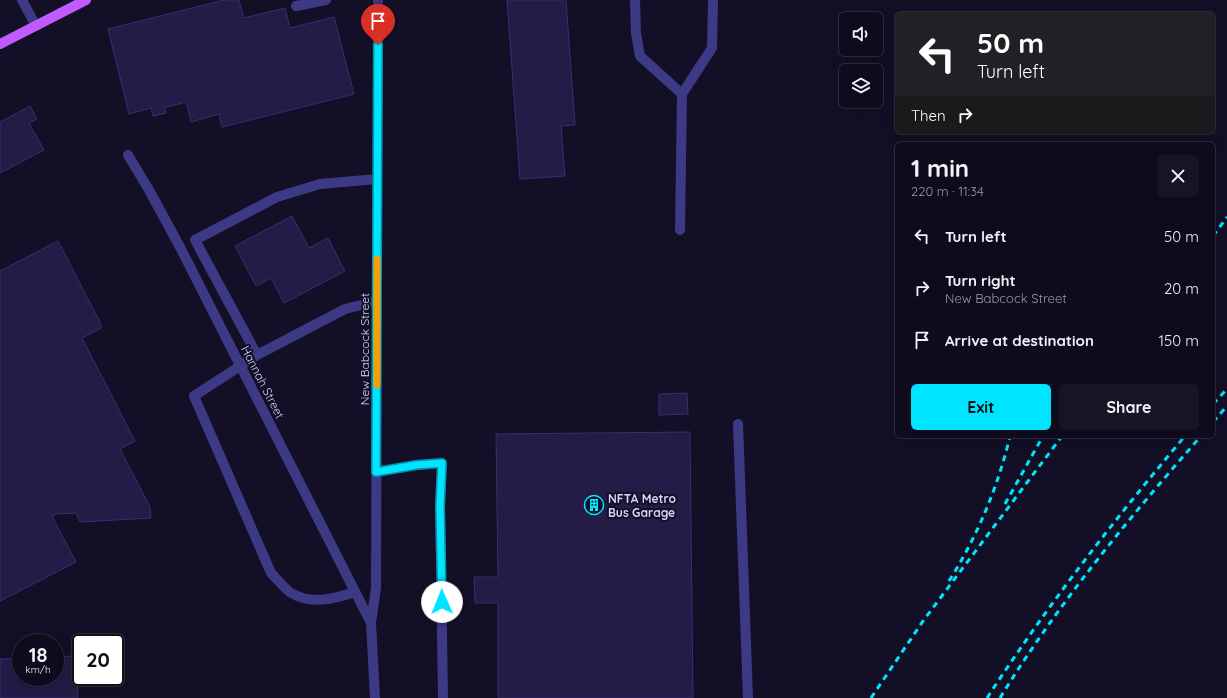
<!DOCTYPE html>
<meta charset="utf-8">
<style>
body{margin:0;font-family:Quicksand,sans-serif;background:#171425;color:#f1f3f6;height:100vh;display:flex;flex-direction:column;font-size:15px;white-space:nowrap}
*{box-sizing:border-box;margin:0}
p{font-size:13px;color:#9b9ba3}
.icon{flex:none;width:22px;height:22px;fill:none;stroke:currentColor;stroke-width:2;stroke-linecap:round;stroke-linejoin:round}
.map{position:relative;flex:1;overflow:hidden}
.sheet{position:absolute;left:895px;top:142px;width:320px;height:296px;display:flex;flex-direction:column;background:#0e0b1c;border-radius:6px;box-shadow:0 4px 16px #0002,0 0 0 1px #2e2b3b}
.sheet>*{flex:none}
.guide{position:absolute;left:895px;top:12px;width:320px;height:122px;border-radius:6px;box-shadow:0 4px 16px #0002,0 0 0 1px #2e2b3b;background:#202124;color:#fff;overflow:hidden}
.buttons{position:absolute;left:839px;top:12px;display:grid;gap:8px}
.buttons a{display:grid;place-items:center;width:44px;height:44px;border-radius:6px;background:#0e0b1c;box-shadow:0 4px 16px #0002,0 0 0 1px #2e2b3b;font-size:20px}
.speed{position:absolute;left:12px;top:634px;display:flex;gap:8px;font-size:20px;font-weight:700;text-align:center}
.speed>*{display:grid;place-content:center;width:52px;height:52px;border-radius:50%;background:#0e0b1c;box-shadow:0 4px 16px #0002,0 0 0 1px #2e2b3b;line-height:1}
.speed small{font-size:10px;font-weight:400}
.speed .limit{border:2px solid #111;border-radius:6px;background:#fff;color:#111}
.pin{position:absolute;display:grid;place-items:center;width:34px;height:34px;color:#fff;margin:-41px -17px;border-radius:50% 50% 50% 0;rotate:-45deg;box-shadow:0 0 4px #0007}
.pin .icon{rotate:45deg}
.me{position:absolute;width:44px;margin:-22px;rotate:359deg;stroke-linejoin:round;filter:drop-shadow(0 0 3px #0008)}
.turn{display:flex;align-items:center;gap:14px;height:84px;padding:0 16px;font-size:18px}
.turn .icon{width:52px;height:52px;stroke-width:2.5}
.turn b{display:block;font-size:28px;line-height:34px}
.then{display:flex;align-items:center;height:38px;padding:0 16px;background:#0003;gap:8px;font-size:15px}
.round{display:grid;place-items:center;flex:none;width:42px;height:42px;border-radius:6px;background:#171425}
.headline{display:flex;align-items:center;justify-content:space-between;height:68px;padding:0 16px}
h1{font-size:24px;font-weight:700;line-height:30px}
.cta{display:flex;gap:8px;margin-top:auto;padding:8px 16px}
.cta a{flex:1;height:46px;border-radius:6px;background:#00e5ff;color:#111;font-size:16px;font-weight:700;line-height:46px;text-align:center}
.cta a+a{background:#171425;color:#f1f3f6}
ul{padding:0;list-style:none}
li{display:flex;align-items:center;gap:12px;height:52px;padding:0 16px}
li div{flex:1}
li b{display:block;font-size:15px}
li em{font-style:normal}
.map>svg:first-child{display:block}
.building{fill:#241b47;stroke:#3b2d73}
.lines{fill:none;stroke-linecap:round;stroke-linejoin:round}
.minor{stroke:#3d3a85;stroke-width:10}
.major{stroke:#c25bff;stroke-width:10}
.rail{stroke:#00e5ff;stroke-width:3;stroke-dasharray:6 5;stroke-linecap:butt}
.route-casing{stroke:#0095a6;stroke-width:10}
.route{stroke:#00e5ff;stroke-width:7}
.slow{stroke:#f59e0b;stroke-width:7}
.labels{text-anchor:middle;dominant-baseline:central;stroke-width:4;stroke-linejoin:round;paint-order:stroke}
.street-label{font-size:12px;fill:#d9d4ff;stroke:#130f26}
.poi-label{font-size:12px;font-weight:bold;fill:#d9d4ff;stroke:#130f26;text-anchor:start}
</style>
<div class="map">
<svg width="1227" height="698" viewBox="0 0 1227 698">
<rect width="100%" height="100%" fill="#130f26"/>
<!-- building -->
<path class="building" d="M224,0H239L244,18L285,8L290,28L334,17L354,94L222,127L219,114L191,122L186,102L164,108L166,113L153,116L151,108L129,114L108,29Z
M507,0H566L575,125L561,126L565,176L520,179Z
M30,106L37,119L29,123L44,150L0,173V122Z
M292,216L309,248L328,238L345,271L284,303L271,278L256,286L235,246Z
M58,241L101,324V328L82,338L135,441L120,449L150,507L151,518L80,522L76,513L56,514L52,516L76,562L0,601V271Z
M687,393L688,414L659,415V394Z
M690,432L693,698H498V603H475L474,577H498L496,434Z
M76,656L78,698H0V659L21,658V677H55V657Z"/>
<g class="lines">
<!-- minor -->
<path class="minor" d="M22,0L36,26
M635,0L636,33L640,56L682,94
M296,6L326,0
M128,155L149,190L180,247L371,623
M680,230L682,94L712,48L713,0
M377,301L345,309L257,355L195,240L277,197L320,184L377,179
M257,355L194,396L271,573C277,579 284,588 291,593C312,605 334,599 355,592
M738,424L748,698
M376,472L416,465L442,463L440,506L443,698
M375,698L371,623L376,588L378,0"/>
<!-- major -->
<path class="major" d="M0,44L86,0"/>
<!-- rail -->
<path class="rail" d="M1213,236L1227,217
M1213,404L1227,389
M1213,422L1227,406
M1005,504L1043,436
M949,581C977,537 998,487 1010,436
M871,698L923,621L1062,436
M987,698C1047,606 1114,520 1185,436
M1000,698C1057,605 1129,518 1201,436"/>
</g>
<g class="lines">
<defs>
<path id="route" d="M378,45L376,472L416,465L442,463L440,506L442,602"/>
</defs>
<!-- route casing -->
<use href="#route" class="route-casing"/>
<!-- route -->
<use href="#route" class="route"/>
<!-- slow -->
<path class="slow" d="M377,385V259"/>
</g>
<!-- icons -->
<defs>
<symbol id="building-ring" viewBox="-11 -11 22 22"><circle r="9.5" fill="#130f26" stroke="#00e5ff" stroke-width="1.5"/><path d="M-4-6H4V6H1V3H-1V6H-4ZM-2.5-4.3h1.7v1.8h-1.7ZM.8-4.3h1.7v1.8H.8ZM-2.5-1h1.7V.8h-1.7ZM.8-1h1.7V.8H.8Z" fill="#00e5ff"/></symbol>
</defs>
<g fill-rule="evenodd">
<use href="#building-ring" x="583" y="494" width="22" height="22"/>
</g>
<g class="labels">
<!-- street labels -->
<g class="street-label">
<text transform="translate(364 349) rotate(-90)">New Babcock Street</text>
<text transform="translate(263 382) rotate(63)">Hannah Street</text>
</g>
<!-- poi labels -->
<g class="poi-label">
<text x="608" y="498">NFTA Metro<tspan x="608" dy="14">Bus Garage</tspan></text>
</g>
</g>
</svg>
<div class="buttons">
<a><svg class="icon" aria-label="sound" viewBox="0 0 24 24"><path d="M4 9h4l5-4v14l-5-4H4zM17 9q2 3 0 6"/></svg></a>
<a><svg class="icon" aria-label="layers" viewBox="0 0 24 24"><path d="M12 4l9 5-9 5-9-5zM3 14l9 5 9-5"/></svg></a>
</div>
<div class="speed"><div>18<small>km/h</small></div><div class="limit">20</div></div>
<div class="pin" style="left:378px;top:45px;background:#d93025"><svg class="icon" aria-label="arrive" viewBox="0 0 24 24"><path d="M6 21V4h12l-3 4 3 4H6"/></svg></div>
<svg class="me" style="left:442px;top:602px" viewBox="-20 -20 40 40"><circle r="19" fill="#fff"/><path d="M0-13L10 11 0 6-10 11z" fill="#00e5ff"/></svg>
<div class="guide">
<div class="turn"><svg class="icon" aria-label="left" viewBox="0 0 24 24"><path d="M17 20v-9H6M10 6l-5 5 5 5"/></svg><div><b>50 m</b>Turn left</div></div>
<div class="then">Then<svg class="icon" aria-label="right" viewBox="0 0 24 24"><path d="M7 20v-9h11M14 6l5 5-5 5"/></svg></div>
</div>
<section class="sheet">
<div class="headline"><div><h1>1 min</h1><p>220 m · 11:34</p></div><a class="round"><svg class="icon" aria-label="close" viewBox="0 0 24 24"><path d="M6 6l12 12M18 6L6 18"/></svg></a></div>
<ul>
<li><svg class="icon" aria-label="left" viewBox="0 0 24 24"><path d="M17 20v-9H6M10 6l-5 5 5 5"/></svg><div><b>Turn left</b></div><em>50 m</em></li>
<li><svg class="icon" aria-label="right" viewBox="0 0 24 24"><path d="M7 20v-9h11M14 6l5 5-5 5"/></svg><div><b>Turn right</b><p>New Babcock Street</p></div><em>20 m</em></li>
<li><svg class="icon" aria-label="arrive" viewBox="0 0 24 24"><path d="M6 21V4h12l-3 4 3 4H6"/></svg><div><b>Arrive at destination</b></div><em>150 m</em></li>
</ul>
<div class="cta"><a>Exit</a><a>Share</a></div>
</section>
</div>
